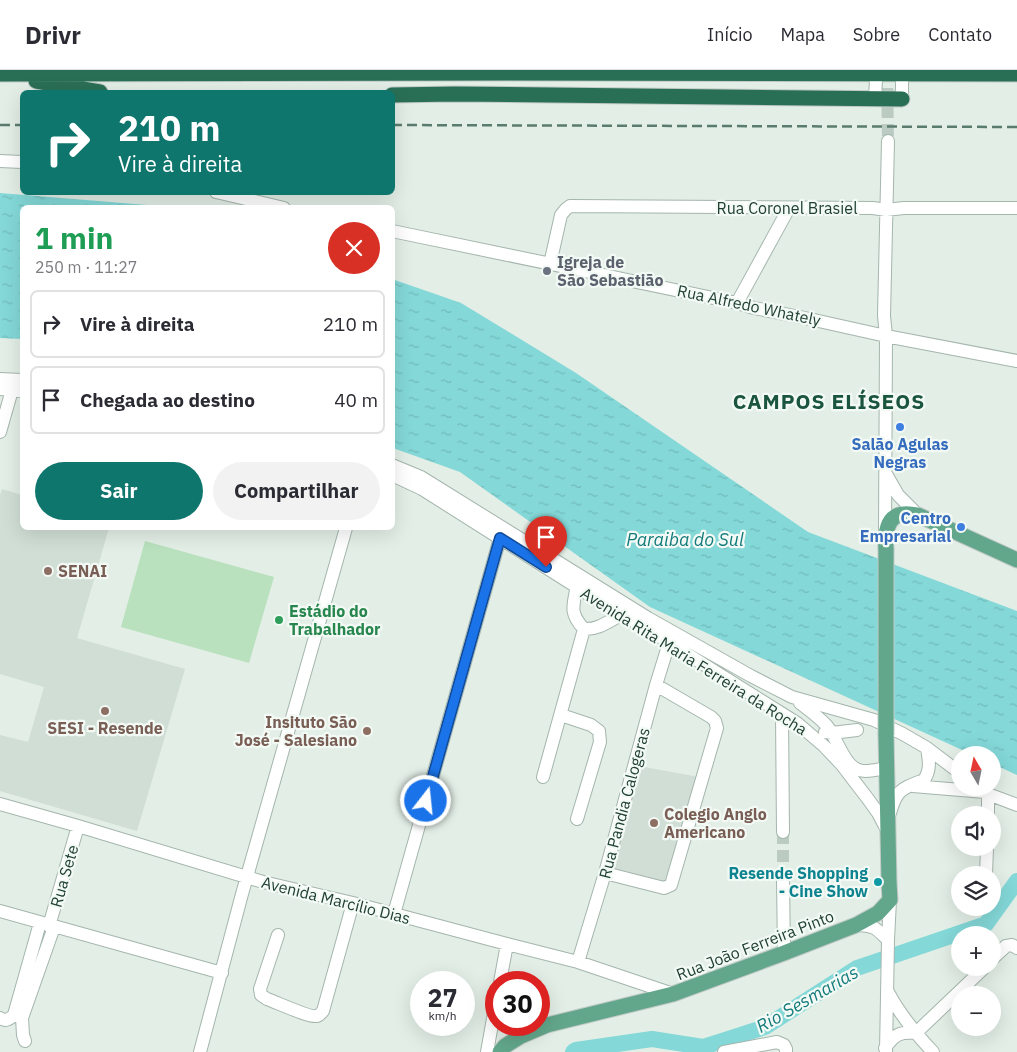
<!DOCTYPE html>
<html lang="pt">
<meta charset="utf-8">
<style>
body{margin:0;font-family:"IBM Plex Sans",sans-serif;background:#f2f2f3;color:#2b2b33;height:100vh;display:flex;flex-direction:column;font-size:19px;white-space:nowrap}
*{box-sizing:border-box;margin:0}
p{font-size:16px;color:#7c7c81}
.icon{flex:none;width:28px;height:28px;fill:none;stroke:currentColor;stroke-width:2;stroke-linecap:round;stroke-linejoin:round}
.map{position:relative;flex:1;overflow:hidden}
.drawer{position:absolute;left:20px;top:135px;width:375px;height:325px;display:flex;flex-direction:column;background:#fff;border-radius:8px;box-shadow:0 5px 20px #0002}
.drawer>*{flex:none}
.guide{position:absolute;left:20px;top:20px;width:375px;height:105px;border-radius:8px;box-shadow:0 5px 20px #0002;background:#0f766e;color:#fff;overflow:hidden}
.needle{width:32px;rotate:351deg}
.buttons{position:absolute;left:951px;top:676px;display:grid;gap:10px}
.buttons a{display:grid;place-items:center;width:50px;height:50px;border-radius:50%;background:#fff;box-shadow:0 5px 20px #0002;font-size:25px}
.speed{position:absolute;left:410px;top:901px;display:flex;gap:10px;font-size:25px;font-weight:700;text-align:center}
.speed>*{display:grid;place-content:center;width:65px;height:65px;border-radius:50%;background:#fff;box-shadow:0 5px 20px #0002;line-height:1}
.speed small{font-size:12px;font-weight:400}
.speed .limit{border:8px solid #d22;background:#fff;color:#111}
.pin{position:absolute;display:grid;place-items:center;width:42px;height:42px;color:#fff;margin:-51px -21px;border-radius:50% 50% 50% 0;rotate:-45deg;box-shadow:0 0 5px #0007}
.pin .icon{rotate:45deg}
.me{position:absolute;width:55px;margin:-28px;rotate:16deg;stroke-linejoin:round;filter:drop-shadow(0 0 4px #0008)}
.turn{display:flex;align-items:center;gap:18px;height:105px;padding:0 15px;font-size:22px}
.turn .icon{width:65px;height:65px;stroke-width:2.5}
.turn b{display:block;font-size:35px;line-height:42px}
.round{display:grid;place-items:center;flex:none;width:52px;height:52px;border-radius:26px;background:#f2f2f3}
.headline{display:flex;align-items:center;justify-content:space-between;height:85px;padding:0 15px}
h1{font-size:30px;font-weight:700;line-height:38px;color:#1e9e55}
.action{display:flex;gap:10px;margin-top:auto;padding:10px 15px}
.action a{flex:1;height:58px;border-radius:30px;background:#0f766e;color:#fff;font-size:20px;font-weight:700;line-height:58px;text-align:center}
.action a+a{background:#f2f2f3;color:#2b2b33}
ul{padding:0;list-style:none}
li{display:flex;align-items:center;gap:15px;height:68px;margin:0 10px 8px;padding:0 5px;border:2px solid #e1e1e2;border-radius:8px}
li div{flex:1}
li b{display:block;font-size:19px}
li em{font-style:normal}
header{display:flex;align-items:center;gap:30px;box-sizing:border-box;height:70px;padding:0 25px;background:#fff;border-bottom:1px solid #e1e1e2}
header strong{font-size:24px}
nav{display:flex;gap:28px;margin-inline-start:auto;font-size:18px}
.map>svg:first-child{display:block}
.built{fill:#d0ded5}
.pitch{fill:#b9e1bd}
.water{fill:url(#water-ripples)}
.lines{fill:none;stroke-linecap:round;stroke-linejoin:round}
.river{stroke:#84d8d8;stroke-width:16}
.minor-tunnel{stroke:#bbcbc2;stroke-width:12;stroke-dasharray:12 6;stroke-linecap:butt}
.minor-casing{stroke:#a4b6ad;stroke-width:14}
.major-casing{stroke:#c1cac6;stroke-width:17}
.highway-casing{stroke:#c1cac6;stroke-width:17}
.minor{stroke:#fff;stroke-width:12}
.major{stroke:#62a78b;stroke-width:15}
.highway{stroke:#296f56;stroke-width:15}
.rail{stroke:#5a7c6e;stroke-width:2.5;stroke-dasharray:10 5;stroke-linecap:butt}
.major-bridge-casing{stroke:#c1cac6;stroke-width:17;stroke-linecap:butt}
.major-bridge{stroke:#62a78b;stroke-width:15}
.route-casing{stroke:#114b97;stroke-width:12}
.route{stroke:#1a73e8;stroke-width:9}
.worship-dot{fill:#6b7280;stroke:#f3faf5;stroke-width:2}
.shop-dot{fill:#3f7fe0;stroke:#f3faf5;stroke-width:2}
.education-dot{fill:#8d6e63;stroke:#f3faf5;stroke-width:2}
.leisure-dot{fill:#2e9e5b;stroke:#f3faf5;stroke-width:2}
.culture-dot{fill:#0f9aa8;stroke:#f3faf5;stroke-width:2}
.labels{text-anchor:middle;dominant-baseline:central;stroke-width:4.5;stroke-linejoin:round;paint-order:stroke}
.street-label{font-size:16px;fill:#204033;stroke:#f3faf5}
.worship-label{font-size:16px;font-weight:bold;fill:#5b616d;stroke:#f3faf5;text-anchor:start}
.shop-label{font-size:16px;font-weight:bold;fill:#366cbe;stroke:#f3faf5}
.education-label{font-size:16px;font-weight:bold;fill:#785e54;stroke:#f3faf5;text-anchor:start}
.leisure-label{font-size:16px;font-weight:bold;fill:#27864d;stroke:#f3faf5;text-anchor:start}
.culture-label{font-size:16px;font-weight:bold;fill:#0d838f;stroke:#f3faf5;text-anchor:end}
.water-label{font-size:18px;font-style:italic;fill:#147b7c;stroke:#f3faf5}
.district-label{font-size:21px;font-weight:bold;letter-spacing:1px;fill:#1a553d;stroke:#f3faf5}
</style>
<header>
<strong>Drivr</strong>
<nav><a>Início</a><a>Mapa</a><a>Sobre</a><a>Contato</a></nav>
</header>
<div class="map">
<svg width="1017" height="982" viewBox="0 0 1017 982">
<defs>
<pattern id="water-ripples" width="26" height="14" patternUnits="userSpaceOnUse" patternTransform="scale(1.25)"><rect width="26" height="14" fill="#84d8d8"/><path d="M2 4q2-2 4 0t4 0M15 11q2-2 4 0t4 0" fill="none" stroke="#72baba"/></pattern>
</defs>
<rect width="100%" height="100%" fill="#e2eee6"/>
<!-- built -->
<path class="built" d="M2,419L22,425V458H109L77,568L185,599L137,761L0,721V665L28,672L44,617L0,604V425Z
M639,696L699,707L667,813L609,799Z"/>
<!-- pitch -->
<path class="pitch" d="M145,471L274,507L249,593L121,557Z"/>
<!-- water -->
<path class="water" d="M0,123L172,137L22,138V269L0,268Z
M392,209L461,233L576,303L808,462L1017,541V705L993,694L992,685H973L650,537L460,402L393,378Z"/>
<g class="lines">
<!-- river -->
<path class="river" d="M573,982L576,980L652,969L703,977L765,957L857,898L986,854L1017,811"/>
<!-- minor-tunnel -->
<path class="minor-tunnel" d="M887,0L888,71
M783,810V762"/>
<defs>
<path id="minor" d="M875,28L876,10
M902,29V10
M0,91L22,92
M216,122L284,138
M392,161C507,185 622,208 737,233L754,238L805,248L886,266L1017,291
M550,194L561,145L566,139L570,136L873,138L886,140L904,138H1017
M737,233L789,138
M0,309L22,310
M0,319L22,321
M0,362L12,320
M392,395L421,407L648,548L751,606L792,627L874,650L903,664L927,678L960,703
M886,404L898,425L918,445
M392,405L422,419L621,545L641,555L797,653L824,676L842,695L868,729L878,743L888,762
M885,463L886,266L884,246L888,71
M577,516C573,536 569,543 584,559C598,560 609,551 621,545
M800,633C809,640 819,647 827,656C837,668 844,696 859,700C867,703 878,699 887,698
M782,644L783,762
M561,645L591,655L599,661L600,672L577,749
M825,662L832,663L857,660
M543,707L584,559
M913,716L985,722
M979,718L988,724L1017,735
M0,734L78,756L263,812L353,833L507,874L578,892L673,924
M890,743C897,719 901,719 924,710C931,700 929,690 927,678
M988,745V724
M605,803L664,818L671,815L717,658L715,651L711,647L656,615
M986,805L987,778
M783,810L784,883
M0,841L222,903
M394,844L500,468
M856,855C875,856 875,857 888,870
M49,856L78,756
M278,865L260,919L261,925L267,929C276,932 310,948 317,946C320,945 321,943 323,941L353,833
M992,889L1006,876L1012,875L1017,878
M578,892L605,803L656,615L669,573L673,568
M500,912L507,874
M888,922C900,945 915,963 933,982
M0,948C6,952 9,949 14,945L40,853
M25,971L23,965L22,948L54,857
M885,978C890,971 895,964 904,963C911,962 914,964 920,959L984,898
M200,982L242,824L346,458
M487,982L496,932
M724,982L777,972L784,975L786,979V982
M886,982L888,870L890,830"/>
<path id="major" d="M886,479C885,466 886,447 902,444C907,443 913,444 918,445L1017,490
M500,982L505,976L521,966L547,955L673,924L784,883L856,855L878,843L890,830L889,812L886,665"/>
<path id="highway" d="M0,4L506,3L1017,4
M36,11L100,22
M392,25L455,24L902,29"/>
</defs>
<!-- minor casing -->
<use href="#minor" class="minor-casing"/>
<!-- major casing -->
<use href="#major" class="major-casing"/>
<!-- highway casing -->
<use href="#highway" class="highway-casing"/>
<!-- minor -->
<use href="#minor" class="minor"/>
<!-- major -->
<use href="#major" class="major"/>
<!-- highway -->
<use href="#highway" class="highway"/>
<!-- rail -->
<path class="rail" d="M0,55H22
M392,55L1017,57"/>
<defs>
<path id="major-bridge" d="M886,479V665"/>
</defs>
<!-- major-bridge casing -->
<use href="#major-bridge" class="major-bridge-casing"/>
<!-- major-bridge -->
<use href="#major-bridge" class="major-bridge"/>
</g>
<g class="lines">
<defs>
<path id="route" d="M426,731L500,468L546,497"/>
</defs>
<!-- route casing -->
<use href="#route" class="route-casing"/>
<!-- route -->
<use href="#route" class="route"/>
</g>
<!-- markers -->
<circle class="worship-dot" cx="547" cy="201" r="5"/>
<g class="shop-dot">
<circle cx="900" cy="357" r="5"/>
<circle cx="961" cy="457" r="5"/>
</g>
<g class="education-dot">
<circle cx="48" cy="501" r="5"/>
<circle cx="105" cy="641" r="5"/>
<circle cx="367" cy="661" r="5"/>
<circle cx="654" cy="753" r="5"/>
</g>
<circle class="leisure-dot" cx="279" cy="550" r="5"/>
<circle class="culture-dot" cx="878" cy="812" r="5"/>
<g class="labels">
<!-- street labels -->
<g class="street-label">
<text x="787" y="138">Rua Coronel Brasiel</text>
<text transform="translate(749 235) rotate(12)">Rua Alfredo Whately</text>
<text transform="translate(694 591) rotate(32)">Avenida Rita Maria Ferreira da Rocha</text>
<text transform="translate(624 733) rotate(-75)">Rua Pandia Calogeras</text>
<text transform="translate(64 806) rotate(-74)">Rua Sete</text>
<text transform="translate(336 830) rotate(14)">Avenida Marcílio Dias</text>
<text transform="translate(755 875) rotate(-21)">Rua João Ferreira Pinto</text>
</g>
<!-- worship labels -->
<g class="worship-label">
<text x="557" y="192">Igreja de<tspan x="557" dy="18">São Sebastião</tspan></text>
</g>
<!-- shop labels -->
<g class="shop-label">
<text x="900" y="374">Salão Agulas<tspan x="900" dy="18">Negras</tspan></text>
<text x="951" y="448" text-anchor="end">Centro<tspan x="951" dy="18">Empresarial</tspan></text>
</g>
<!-- education labels -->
<g class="education-label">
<text x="58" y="501">SENAI</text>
<text x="357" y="652" text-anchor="end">Insituto São<tspan x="357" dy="18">José - Salesiano</tspan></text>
<text x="105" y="658" text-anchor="middle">SESI - Resende</text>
<text x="664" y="744">Colegio Anglo<tspan x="664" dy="18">Americano</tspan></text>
</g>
<!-- leisure labels -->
<g class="leisure-label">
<text x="289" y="541">Estádio do<tspan x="289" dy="18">Trabalhador</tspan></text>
</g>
<!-- culture labels -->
<g class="culture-label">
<text x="868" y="803">Resende Shopping<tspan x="868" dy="18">- Cine Show</tspan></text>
</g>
<!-- water labels -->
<g class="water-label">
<text x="685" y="469">Paraiba do Sul</text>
<text transform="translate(807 929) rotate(-30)">Rio Sesmarias</text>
</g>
<!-- district labels -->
<g class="district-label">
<text x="829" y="331">CAMPOS ELÍSEOS</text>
</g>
</g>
</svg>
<div class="buttons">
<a><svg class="needle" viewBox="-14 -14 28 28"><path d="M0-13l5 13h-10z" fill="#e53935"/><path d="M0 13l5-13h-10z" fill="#7c7c81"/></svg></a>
<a><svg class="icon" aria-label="sound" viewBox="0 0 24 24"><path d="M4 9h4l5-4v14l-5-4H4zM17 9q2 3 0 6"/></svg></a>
<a><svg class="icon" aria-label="layers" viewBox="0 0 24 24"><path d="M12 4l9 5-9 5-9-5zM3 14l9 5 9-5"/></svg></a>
<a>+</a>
<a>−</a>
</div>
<div class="speed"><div>27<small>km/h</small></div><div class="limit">30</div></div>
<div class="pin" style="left:546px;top:497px;background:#d93025"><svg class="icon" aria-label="arrive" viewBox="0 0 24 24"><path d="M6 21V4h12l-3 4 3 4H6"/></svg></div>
<svg class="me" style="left:426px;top:731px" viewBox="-20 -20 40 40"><circle r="17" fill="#1a73e8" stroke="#fff" stroke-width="3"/><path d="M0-11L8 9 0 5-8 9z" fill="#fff"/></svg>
<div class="guide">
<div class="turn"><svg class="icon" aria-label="right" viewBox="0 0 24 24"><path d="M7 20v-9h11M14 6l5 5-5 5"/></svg><div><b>210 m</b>Vire à direita</div></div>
</div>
<section class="drawer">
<div class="headline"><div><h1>1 min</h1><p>250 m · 11:27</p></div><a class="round" style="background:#d93025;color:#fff"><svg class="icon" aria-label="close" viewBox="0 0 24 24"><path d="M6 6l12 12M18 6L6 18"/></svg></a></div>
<ul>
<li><svg class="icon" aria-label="right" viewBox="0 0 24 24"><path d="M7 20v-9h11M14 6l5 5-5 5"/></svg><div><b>Vire à direita</b></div><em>210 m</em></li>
<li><svg class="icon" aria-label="arrive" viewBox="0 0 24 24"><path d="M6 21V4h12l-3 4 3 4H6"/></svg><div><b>Chegada ao destino</b></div><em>40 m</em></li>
</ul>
<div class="action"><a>Sair</a><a>Compartilhar</a></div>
</section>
</div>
